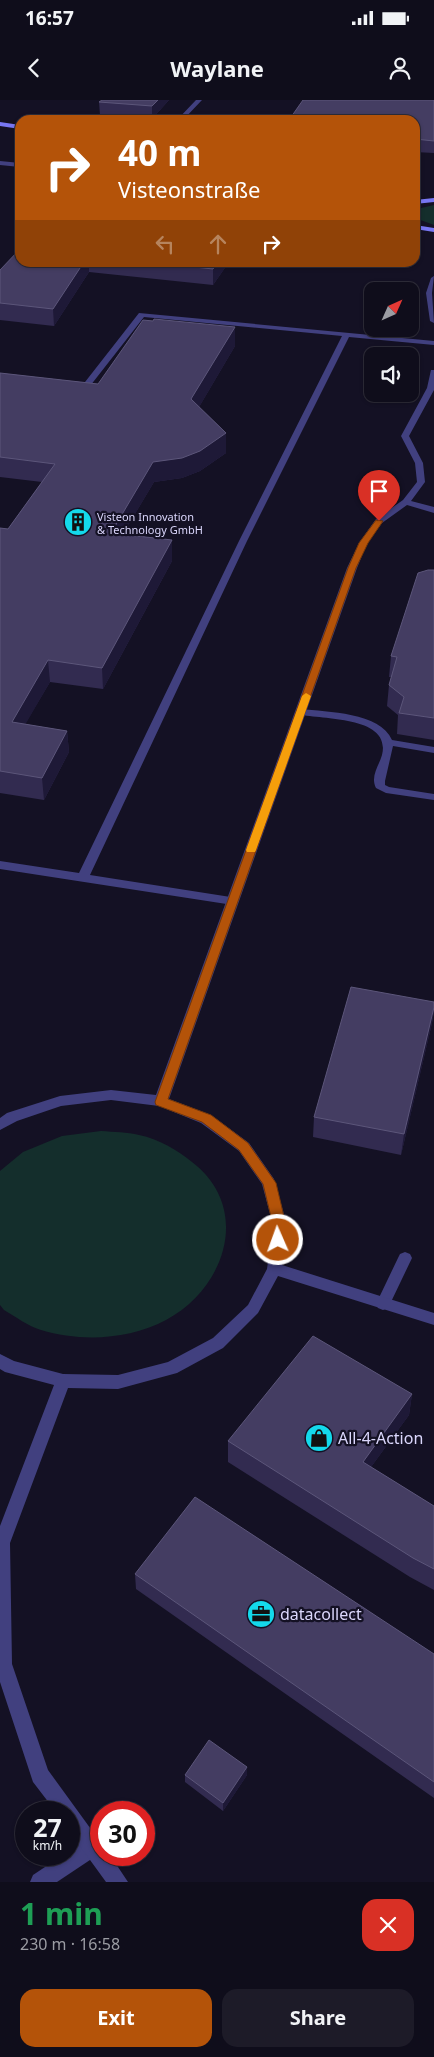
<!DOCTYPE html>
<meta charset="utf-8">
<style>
body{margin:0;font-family:"Noto Sans",sans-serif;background:#1d1b28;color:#f1f3f6;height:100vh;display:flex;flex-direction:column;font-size:19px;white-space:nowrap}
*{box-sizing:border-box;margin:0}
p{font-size:16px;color:#9b9ca3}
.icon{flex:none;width:28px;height:28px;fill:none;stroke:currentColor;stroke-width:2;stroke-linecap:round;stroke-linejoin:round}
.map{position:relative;height:1782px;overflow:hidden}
.details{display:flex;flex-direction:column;background:#0f0d1b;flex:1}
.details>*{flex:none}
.banner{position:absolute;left:15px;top:15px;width:405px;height:152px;border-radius:15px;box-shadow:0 1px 4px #0004,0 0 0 1px #2f2d3a;background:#b45309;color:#fff;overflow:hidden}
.needle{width:32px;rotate:45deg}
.tools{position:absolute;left:364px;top:182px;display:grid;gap:10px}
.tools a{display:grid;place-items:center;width:55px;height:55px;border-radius:10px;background:#0f0d1b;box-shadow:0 1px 4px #0004,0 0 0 1px #2f2d3a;font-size:25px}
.speed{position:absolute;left:15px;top:1701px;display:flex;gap:10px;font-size:25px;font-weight:700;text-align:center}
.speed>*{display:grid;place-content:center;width:65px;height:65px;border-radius:50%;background:#0f0d1b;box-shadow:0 1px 4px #0004,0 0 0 1px #2f2d3a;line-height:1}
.speed small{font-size:12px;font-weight:400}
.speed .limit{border:8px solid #d22;background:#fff;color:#111}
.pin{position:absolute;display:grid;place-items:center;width:42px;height:42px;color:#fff;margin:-51px -21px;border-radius:50% 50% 50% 0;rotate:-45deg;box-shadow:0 0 5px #0007}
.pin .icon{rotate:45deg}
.me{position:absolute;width:55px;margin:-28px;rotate:358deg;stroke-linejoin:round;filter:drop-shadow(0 0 4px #0008)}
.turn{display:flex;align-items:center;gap:18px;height:105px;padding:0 20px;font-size:22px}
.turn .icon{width:65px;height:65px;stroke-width:2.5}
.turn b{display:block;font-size:35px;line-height:42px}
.lanes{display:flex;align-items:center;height:48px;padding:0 20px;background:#0003;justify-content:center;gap:25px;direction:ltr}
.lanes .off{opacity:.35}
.round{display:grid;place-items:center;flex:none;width:52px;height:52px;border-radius:15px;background:#1d1b28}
.headline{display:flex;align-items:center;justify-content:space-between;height:85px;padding:0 20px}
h1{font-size:30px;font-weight:700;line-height:38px;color:#1e9e55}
.action{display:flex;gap:10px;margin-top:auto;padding:10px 20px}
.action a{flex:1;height:58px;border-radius:15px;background:#b45309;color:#fff;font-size:20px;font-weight:700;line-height:58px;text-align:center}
.action a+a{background:#1d1b28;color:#f1f3f6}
.status{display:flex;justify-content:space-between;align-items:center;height:35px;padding:0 25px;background:#0f0d1b;direction:ltr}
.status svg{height:14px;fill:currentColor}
header{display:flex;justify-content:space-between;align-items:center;height:65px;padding:0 20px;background:#0f0d1b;font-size:22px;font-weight:700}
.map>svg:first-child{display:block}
.green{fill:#142e2c}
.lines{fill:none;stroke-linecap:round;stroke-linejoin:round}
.lane{fill:#41407f;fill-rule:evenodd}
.street{fill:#41407f;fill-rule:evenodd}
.secondary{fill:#7877f3;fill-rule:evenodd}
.wall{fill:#322b50}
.shaded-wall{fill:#1e1937}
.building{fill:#443d62;stroke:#5c567a}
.route{fill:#b45309;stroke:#753606}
.slow{fill:#f59e0b}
.labels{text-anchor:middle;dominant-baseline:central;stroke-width:4.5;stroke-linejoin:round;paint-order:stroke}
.far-poi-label{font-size:11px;fill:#dbd7fc;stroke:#141124;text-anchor:start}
.near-poi-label{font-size:16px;fill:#dbd7fc;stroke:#141124;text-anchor:start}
</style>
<div class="status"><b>16:57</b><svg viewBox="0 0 49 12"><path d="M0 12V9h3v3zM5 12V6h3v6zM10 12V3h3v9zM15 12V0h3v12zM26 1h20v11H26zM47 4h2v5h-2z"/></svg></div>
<header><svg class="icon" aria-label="back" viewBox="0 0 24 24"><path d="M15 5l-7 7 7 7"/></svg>Waylane<svg class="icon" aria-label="person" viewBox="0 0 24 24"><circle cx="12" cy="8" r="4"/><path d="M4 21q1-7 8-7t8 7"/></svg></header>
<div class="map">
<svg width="434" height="1782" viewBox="0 0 434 1782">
<rect width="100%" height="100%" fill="#141124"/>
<!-- green -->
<path class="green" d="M434,105V125L415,118V111L417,109Z
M101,1031C114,1032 127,1032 139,1035C159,1039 177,1050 192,1062C252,1108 226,1188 166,1220C128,1240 81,1242 41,1230C28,1226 16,1217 4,1210L0,1205V1071L23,1052L62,1036Z"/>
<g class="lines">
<!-- lane -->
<path class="lane" d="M0,61L20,63V67L0,65Z
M139,213L434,241V245L349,237L247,441L90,775L237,798L239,801L237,804L233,805L0,769V761L79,773L239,441L342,236L144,217L83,295H72V291H78Z
M301,609C327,612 380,612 392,640L434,647V653L393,646L385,681V685L389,687L434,694V700L386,693L376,688C370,676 379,666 382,655C392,615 320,620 297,614L296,612L297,610Z
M405,1152L410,1154L412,1158L390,1204L388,1208L383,1210L378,1208L376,1204L398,1158L400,1154Z
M92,1737L99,1740L101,1746L99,1754L57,1782H30L33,1775L63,1755H69V1751Z"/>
<!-- street -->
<path class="street" d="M196,0H202L183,20H177Z
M434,176L432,193L434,223L430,221L426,193L431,178Z
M431,270H434V290L409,336L423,363L425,382L411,401L434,407V413L407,405L382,423L367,443L357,468L169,999L211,1015L249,1043L274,1079L287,1125L282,1165L434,1213V1225L278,1176L258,1213L223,1248L177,1273L118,1289L68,1288L10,1443L12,1564L48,1670L101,1743V1755H110L128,1782H106L69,1731V1712H56L33,1682L0,1582V1426L54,1285L5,1272L0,1269V1254L14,1261L63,1274L118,1275L168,1262L213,1238L248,1205L267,1169L273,1125L262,1084L239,1051L201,1023L159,1006L111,1000L61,1006L17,1021L0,1030V1018L7,1013L60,996L111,990L156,995L347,468L359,443L376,419L403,400L417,382L415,363L401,336L427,288Z"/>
<!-- secondary -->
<path class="secondary" d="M0,22L20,25V29L0,26Z
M434,98V102L415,104V100Z
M415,125L434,128V132L415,129Z"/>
</g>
<!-- wall -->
<path class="wall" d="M169,0L152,19L100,15L99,2Z
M434,0V53L415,52V20Z
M20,162H229L213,185L89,172L54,226L0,220V170Z
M237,162H264L262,165Z
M235,227V246L199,307L226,333V353L200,371L182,378L154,382L123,434L172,440V461L103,589L50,582L25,624L67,631L69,652L44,700L0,693V428L8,429L42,382L0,377V273L98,284Z
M434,470V640L397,634L398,615L387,606L389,585L391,577H389L391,556Z
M434,902V911L432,923L401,1055L313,1037L314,1017Z
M412,1294L409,1315L371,1367L434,1406V1490L410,1477L228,1362V1341Z
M135,1474L434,1554V1698L136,1489Z
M185,1675H247L223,1711L185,1682Z"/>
<!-- shaded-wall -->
<path class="shaded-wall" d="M158,0H169L152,19V6Z
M84,162H89V172L54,226L53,209Z
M218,162H229L213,185V169Z
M235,227V246L192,319L191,299Z
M226,333V353L200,371L182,378L154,382L112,453L111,433L153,362Z
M172,440V461L103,589L102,568Z
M48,560L50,582L14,644L12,622Z
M67,631L69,652L44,700L42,678Z
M434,907L432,923L401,1055L404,1034Z
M412,1294L409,1315L360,1382L363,1362Z
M247,1667V1675L223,1711V1703Z"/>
<!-- building -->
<path class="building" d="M102,0H158L152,6L99,2Z
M303,0H434V41L415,39V20H289Z
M20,149V162H84L53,209L0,203V170Z
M148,162H218L213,169Z
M154,219L235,227L191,299L226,333L200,351L182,358L153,362L111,433L172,440L102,568L48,560L12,622L67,631L42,678L0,671V428L8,429L55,364L0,357V273L98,284L143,220L153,221Z
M428,470H434V618L399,613L404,597L389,585L397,557L391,556L418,473Z
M351,887L434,902V907L404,1034L314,1017Z
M313,1236L412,1294L363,1362L434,1406V1469L413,1458L228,1341Z
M195,1397L434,1554V1682L135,1474Z
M209,1640L247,1667L223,1703L185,1675Z"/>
<!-- route -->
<path class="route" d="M376,420L383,421L368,443L356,468L168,999L211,1015L248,1043L276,1083L286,1125L283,1144L278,1145L273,1144L272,1140L273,1125L263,1084L239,1050L202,1022L156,1005L155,1002L348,468L359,443Z"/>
<!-- slow -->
<path class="slow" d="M306,593L311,596L256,750L255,752H247L246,750L302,596Z"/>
<!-- icons -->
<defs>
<symbol id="building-disc" viewBox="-11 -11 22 22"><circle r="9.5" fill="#14d9eb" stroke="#141124"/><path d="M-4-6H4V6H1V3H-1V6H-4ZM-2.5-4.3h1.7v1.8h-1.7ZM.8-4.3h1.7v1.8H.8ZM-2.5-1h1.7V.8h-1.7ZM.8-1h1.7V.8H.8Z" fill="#111"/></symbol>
<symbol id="shop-disc" viewBox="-11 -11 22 22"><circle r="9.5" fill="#14d9eb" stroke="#141124"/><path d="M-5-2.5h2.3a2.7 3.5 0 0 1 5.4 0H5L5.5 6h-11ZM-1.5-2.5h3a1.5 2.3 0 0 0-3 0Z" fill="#111"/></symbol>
<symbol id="office-disc" viewBox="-11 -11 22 22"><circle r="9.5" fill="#14d9eb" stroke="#141124"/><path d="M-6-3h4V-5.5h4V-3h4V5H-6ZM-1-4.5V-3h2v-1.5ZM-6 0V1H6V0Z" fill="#111"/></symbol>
</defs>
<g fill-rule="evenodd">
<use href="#building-disc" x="62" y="406" width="32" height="32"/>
<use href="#shop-disc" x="303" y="1322" width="32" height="32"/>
<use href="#office-disc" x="245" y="1498" width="32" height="32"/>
</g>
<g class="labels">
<!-- far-poi labels -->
<g class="far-poi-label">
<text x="97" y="416">Visteon Innovation<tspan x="97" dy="13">&amp; Technology GmbH</tspan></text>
</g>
<!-- near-poi labels -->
<g class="near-poi-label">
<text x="338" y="1338">All-4-Action</text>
<text x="280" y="1514">datacollect</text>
</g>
</g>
</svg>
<div class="tools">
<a><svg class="needle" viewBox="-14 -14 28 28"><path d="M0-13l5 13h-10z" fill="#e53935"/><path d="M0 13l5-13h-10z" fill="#9b9ca3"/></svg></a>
<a><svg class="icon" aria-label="sound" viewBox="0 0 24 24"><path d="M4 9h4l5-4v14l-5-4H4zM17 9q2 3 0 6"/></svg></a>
</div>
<div class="speed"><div>27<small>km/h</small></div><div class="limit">30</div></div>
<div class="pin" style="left:379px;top:421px;background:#d93025"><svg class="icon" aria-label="arrive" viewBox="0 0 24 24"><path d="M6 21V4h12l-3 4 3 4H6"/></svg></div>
<svg class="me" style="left:278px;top:1140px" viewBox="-20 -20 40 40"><circle r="17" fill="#b45309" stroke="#fff" stroke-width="3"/><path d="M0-11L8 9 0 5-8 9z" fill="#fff"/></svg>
<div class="banner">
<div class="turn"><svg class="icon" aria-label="right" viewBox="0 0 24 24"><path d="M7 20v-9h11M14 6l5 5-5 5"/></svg><div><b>40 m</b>Visteonstraße</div></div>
<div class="lanes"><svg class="icon off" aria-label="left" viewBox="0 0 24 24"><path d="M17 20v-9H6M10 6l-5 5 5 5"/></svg><svg class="icon off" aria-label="ahead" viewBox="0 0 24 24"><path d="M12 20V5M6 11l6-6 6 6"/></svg><svg class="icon" aria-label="right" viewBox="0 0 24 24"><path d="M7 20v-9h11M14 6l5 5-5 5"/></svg></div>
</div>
</div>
<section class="details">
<div class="headline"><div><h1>1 min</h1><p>230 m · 16:58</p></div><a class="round" style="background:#d93025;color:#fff"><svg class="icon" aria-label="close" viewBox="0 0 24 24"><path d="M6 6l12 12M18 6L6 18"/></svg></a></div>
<div class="action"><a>Exit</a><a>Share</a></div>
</section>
